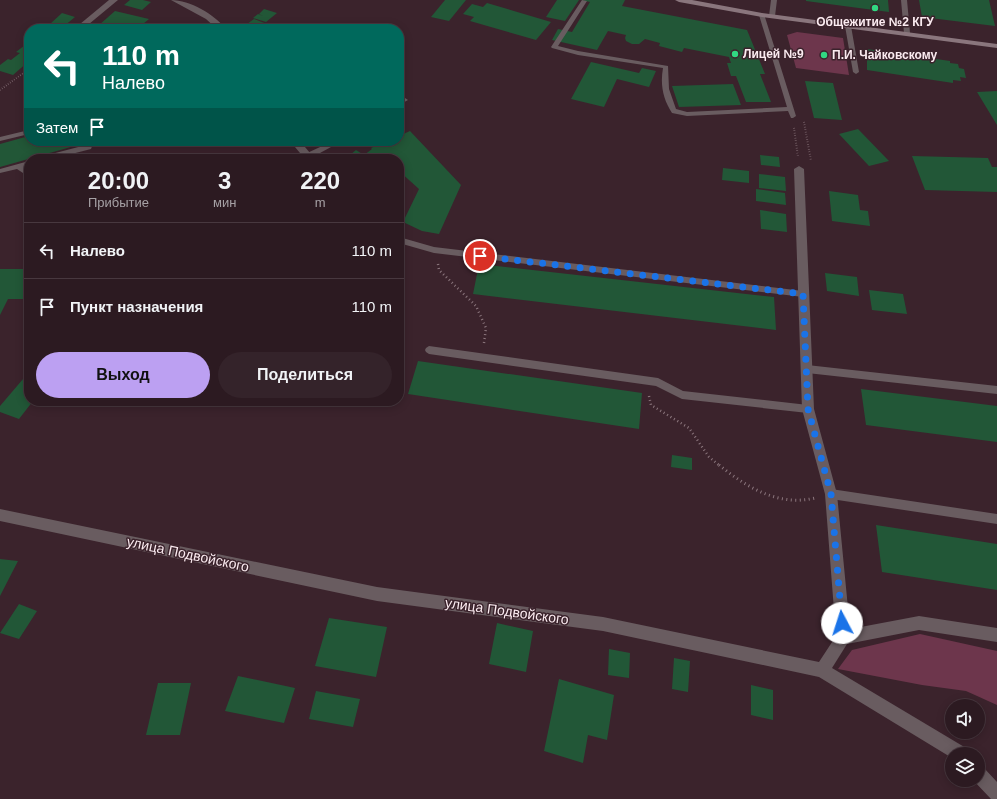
<!DOCTYPE html>
<html lang="ru">
<meta charset="utf-8">
<style>
body{margin:0;font-family:Helvetica,sans-serif;background:#34232a;color:#f1f3f6;height:100vh;display:flex;flex-direction:column;font-size:15px;white-space:nowrap}
*{box-sizing:border-box;margin:0}
p{font-size:13px;color:#a6a1a5}
.icon{flex:none;width:22px;height:22px;fill:none;stroke:currentColor;stroke-width:2;stroke-linecap:round;stroke-linejoin:round}
.map{position:relative;flex:1;overflow:hidden}
.sheet{position:absolute;left:24px;top:154px;width:380px;height:252px;display:flex;flex-direction:column;background:#2c1a21;border-radius:16px;box-shadow:0 2px 10px #0003,0 0 0 1px #48383f}
.sheet>*{flex:none}
.hud{position:absolute;left:24px;top:24px;width:380px;height:122px;border-radius:16px;box-shadow:0 2px 10px #0003,0 0 0 1px #48383f;background:#00695c;color:#fff;overflow:hidden}
.buttons{position:absolute;left:945px;top:699px;display:grid;gap:8px}
.buttons a{display:grid;place-items:center;width:40px;height:40px;border-radius:50%;background:#2c1a21;box-shadow:0 2px 10px #0003,0 0 0 1px #48383f;font-size:20px}
.pin{position:absolute;display:grid;place-items:center;width:34px;height:34px;color:#fff;margin:-17px;border:2px solid #fff;border-radius:50%;box-shadow:0 1px 4px #0007}
.me{position:absolute;width:44px;margin:-22px;rotate:355deg;stroke-linejoin:round;filter:drop-shadow(0 0 3px #0008)}
.turn{display:flex;align-items:center;gap:14px;height:84px;padding:0 12px;font-size:18px}
.turn .icon{width:52px;height:52px;stroke-width:2.5}
.turn b{display:block;font-size:28px;line-height:34px}
.then{display:flex;align-items:center;height:38px;padding:0 12px;background:#0003;gap:8px;font-size:15px}
.eta{display:flex;justify-content:space-evenly;align-items:center;height:68px;text-align:center}
.eta b{font-size:24px;font-weight:800;line-height:28px}
.button{display:flex;gap:8px;margin-top:auto;padding:8px 12px}
.button a{flex:1;height:46px;border-radius:24px;background:#bca0f2;color:#111;font-size:16px;font-weight:800;line-height:46px;text-align:center}
.button a+a{background:#34232a;color:#f1f3f6}
ul{padding:0;list-style:none}
li{display:flex;align-items:center;gap:12px;height:56px;padding:0 12px;border-top:1px solid #48383f}
li div{flex:1}
li b{display:block;font-size:15px}
li em{font-style:normal}
.map>svg:first-child{display:block}
.green{fill:#6d364c}
.building{fill:#225737}
.lines{fill:none;stroke-linecap:round;stroke-linejoin:round}
.path-far2{stroke:#8c777e;stroke-width:2;stroke-dasharray:0.5 2;stroke-linecap:butt}
.path-far1{stroke:#8c777e;stroke-width:2.5;stroke-dasharray:1 3;stroke-linecap:butt}
.path{stroke:#8c777e;stroke-width:3;stroke-dasharray:1 3.5;stroke-linecap:butt}
.lane{fill:#695c60;fill-rule:evenodd}
.street{fill:#695c60;fill-rule:evenodd}
.secondary{fill:#8a767d;fill-rule:evenodd}
.route{stroke:#1a73e8;stroke-width:7;stroke-dasharray:0 12.6}
.poi-dot{fill:#31d882;stroke:#3b232c;stroke-width:1.5}
.labels{text-anchor:middle;dominant-baseline:central;stroke-width:3;stroke-linejoin:round;paint-order:stroke}
.far-poi-label{font-size:12px;font-weight:bold;fill:#fbebf0;stroke:#3b232c;text-anchor:start}
.street-label{font-size:14px;fill:#fbebf0;stroke:#3b232c}
</style>
<div class="map">
<svg width="997" height="799" viewBox="0 0 997 799">
<rect width="100%" height="100%" fill="#3b232c"/>
<!-- green -->
<path class="green" d="M797,32L843,38L849,75L796,68L787,35Z
M920,634L997,651V705L966,691L922,685L838,669L852,650Z"/>
<!-- building -->
<path class="building" d="M130,0H143L151,2L142,10L124,5Z
M445,0H466L449,21L431,17Z
M557,0H579L565,21L546,17Z
M581,0H625L622,6L747,30L765,74H760L771,102H746L736,76H731L727,63H731L729,57L684,48L682,52L659,46L660,43L645,39L639,44H632L626,41L625,38L626,35L608,31L597,50L552,40L558,29L572,32L590,2Z
M806,0H888L889,12L806,1Z
M919,0H989L995,26L922,17Z
M487,3L551,22L536,40L470,21L474,17L463,14L472,4L483,7Z
M264,9L277,13L266,22L253,18L258,14L263,16L259,14Z
M115,11L149,19L137,29H116L99,25Z
M62,13L75,17L63,27L50,24Z
M254,19L267,24L260,29L247,24Z
M29,42V61L13,75L0,71V65L8,59L11,60L20,53L16,52Z
M867,49L950,61V63L958,64L959,68L964,69L966,78L960,77L961,81L953,80V83L867,70Z
M591,62L639,73L642,68L656,71L649,87L617,79L604,107L571,99Z
M805,81L833,83L842,120L814,118Z
M733,84L741,105L679,107L672,86Z
M997,91V125L977,92Z
M858,129L889,161L869,166L839,134Z
M410,131L461,185L439,234L422,231L403,222L419,189L399,171V159H345L356,150L364,155L372,149L371,148L387,141H399V136Z
M29,136V141H84L85,143L0,167V144Z
M760,155L779,157L780,167L761,165Z
M912,156L988,158L992,167H997V192L925,190Z
M723,168L749,171V183L722,180Z
M759,174L785,177L786,191L759,188Z
M756,189L785,193L786,205L756,201Z
M829,191L858,195L860,210L868,211L870,226L832,221Z
M760,210L786,214L787,232L761,229Z
M479,264L774,297L776,330L473,294Z
M0,269H29V299H8L0,315Z
M825,273L857,277L859,296L827,291Z
M869,290L903,294L907,314L872,310Z
M418,361L642,393L639,429L408,394Z
M29,372V401H33L19,419L0,412V406Z
M861,389L997,406V442L866,425Z
M672,455L692,458V470L671,467Z
M876,525L997,544V590L882,572Z
M0,559L18,561L0,596Z
M19,604L37,611L19,639L0,633Z
M329,618L387,627L376,677L315,666Z
M497,623L533,631L526,672L489,664Z
M609,649L630,653L629,678L608,675Z
M674,658L690,661L688,692L672,689Z
M238,676L295,688L284,723L225,711Z
M559,679L614,695L607,740L588,735L583,763L544,751Z
M158,683H191L180,735H146Z
M751,685L773,690V720L751,715Z
M316,691L360,699L353,727L309,719Z"/>
<g class="lines">
<!-- path-far2 -->
<path class="path-far2" d="M0,90L29,69
M804,122L811,161
M794,128L798,157"/>
<!-- path-far1 -->
<path class="path-far1" d="M438,264L439,270L476,306L486,328L484,343
M649,396L651,405L689,428L709,457L720,466"/>
<!-- path -->
<path class="path" d="M719,465C746,487 779,507 815,498"/>
<!-- lane -->
<path class="lane" d="M582,0L587,1L558,46L578,51L668,66L669,89L676,109L687,112L787,107L759,15L764,14L796,116L793,118H791L788,111L687,116L672,113C663,99 660,85 663,68L578,55L552,48L551,47Z
M771,0H777L775,16L772,18L769,16Z
M901,0H907L910,33L907,35L904,33Z
M848,24L851,26L859,72L856,74L853,72L845,26Z
M405,98L408,100L399,105V100Z
M29,130V134L0,141V137Z
M88,141H94L91,149L52,159H39L40,157L86,145Z
M333,141H342L309,159H301L305,154Z
M29,161V165L24,167L29,171V177L17,169L0,173V169Z
M399,237L434,247L803,291L807,294L803,297L434,253L399,243Z
M429,346L658,378L683,391L808,405L811,406L813,409L811,412L808,413L682,399L656,386L429,354L426,352L425,350L426,348Z
M807,365L997,386V394L807,373L804,372L803,369L804,366Z
M831,489L997,514V524L831,499L828,497L826,494L828,491Z"/>
<!-- street -->
<path class="street" d="M109,0H118L83,29H74Z
M171,0C190,0 214,14 226,29H217L206,19Z
M290,141H300L315,159H305Z
M799,166L804,169L814,409L837,494L850,629L919,616L997,628V642L919,630L847,644L832,668L966,748L968,754H952V758L819,677L603,631L377,601L0,521V509L377,587L603,617L819,662L836,636L825,494L802,409L794,169Z
M978,766L984,768L997,782V799H991L973,780H978Z"/>
<!-- secondary -->
<path class="secondary" d="M675,0H692L762,13L997,44V48L762,17L679,2Z"/>
</g>
<g class="lines">
<!-- route -->
<path class="route" d="M480,256L803,294L808,409L831,494L842,623"/>
</g>
<!-- markers -->
<g class="poi-dot">
<circle cx="875" cy="8" r="4"/>
<circle cx="735" cy="54" r="4"/>
<circle cx="824" cy="55" r="4"/>
</g>
<g class="labels">
<!-- far-poi labels -->
<g class="far-poi-label">
<text x="875" y="22" text-anchor="middle">Общежитие №2 КГУ</text>
<text x="743" y="54">Лицей №9</text>
<text x="832" y="55">П.И. Чайковскому</text>
</g>
<!-- street labels -->
<g class="street-label">
<text transform="translate(188 554) rotate(12)">улица Подвойского</text>
<text transform="translate(507 611) rotate(8)">улица Подвойского</text>
</g>
</g>
</svg>
<div class="buttons">
<a><svg class="icon" aria-label="sound" viewBox="0 0 24 24"><path d="M4 9h4l5-4v14l-5-4H4zM17 9q2 3 0 6"/></svg></a>
<a><svg class="icon" aria-label="layers" viewBox="0 0 24 24"><path d="M12 4l9 5-9 5-9-5zM3 14l9 5 9-5"/></svg></a>
</div>
<div class="pin" style="left:480px;top:256px;background:#d93025"><svg class="icon" aria-label="arrive" viewBox="0 0 24 24"><path d="M6 21V4h12l-3 4 3 4H6"/></svg></div>
<svg class="me" style="left:842px;top:623px" viewBox="-20 -20 40 40"><circle r="19" fill="#fff"/><path d="M0-13L10 11 0 6-10 11z" fill="#1a73e8"/></svg>
<div class="hud">
<div class="turn"><svg class="icon" aria-label="left" viewBox="0 0 24 24"><path d="M17 20v-9H6M10 6l-5 5 5 5"/></svg><div><b>110 m</b>Налево</div></div>
<div class="then">Затем<svg class="icon" aria-label="arrive" viewBox="0 0 24 24"><path d="M6 21V4h12l-3 4 3 4H6"/></svg></div>
</div>
<section class="sheet">
<div class="eta">
<div><b>20:00</b><p>Прибытие</p></div>
<div><b>3</b><p>мин</p></div>
<div><b>220</b><p>m</p></div>
</div>
<ul>
<li><svg class="icon" aria-label="left" viewBox="0 0 24 24"><path d="M17 20v-9H6M10 6l-5 5 5 5"/></svg><div><b>Налево</b></div><em>110 m</em></li>
<li><svg class="icon" aria-label="arrive" viewBox="0 0 24 24"><path d="M6 21V4h12l-3 4 3 4H6"/></svg><div><b>Пункт назначения</b></div><em>110 m</em></li>
</ul>
<div class="button"><a>Выход</a><a>Поделиться</a></div>
</section>
</div>
